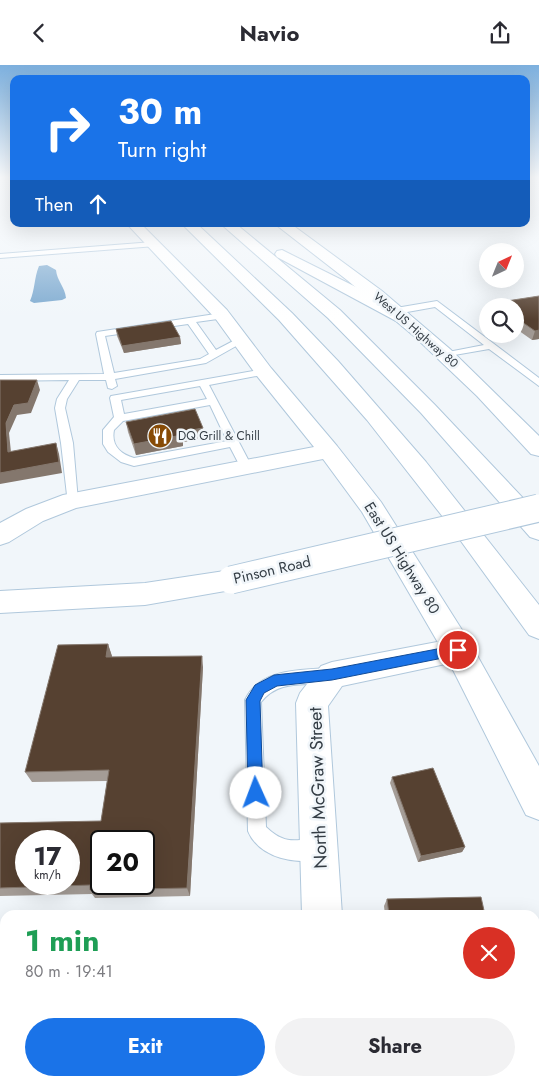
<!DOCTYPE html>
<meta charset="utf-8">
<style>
body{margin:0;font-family:Jost,sans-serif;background:#f2f2f3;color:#2b2b33;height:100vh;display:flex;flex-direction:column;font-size:19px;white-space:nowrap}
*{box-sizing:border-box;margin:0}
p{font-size:16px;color:#7c7c81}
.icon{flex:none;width:28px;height:28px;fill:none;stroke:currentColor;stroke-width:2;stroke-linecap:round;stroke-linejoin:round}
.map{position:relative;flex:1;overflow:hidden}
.panel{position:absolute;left:0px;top:845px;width:540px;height:176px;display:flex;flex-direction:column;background:#fff;border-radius:15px 15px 0 0;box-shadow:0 5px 20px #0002}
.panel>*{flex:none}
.hud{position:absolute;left:10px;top:10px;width:520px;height:152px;border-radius:10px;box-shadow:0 5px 20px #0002;background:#1a73e8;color:#fff;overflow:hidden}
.needle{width:32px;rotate:43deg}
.controls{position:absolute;left:479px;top:178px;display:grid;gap:10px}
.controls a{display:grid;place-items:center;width:45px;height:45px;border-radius:50%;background:#fff;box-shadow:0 5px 20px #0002;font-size:25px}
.speed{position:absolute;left:15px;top:765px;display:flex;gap:10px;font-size:25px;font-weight:700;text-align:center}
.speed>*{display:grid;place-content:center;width:65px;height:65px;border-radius:50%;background:#fff;box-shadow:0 5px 20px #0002;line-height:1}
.speed small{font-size:12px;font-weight:400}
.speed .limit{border:2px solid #111;border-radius:8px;background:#fff;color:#111}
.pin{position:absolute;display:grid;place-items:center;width:42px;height:42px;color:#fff;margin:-21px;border:2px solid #fff;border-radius:50%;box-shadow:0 1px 5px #0007}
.me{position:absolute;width:55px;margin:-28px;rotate:358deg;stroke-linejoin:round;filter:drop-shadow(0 0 4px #0008)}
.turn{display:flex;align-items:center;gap:18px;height:105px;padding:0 25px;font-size:22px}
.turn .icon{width:65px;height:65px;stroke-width:2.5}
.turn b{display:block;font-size:35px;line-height:42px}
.then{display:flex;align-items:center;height:48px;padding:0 25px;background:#0003;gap:10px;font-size:19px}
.round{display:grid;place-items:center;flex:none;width:52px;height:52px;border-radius:26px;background:#f2f2f3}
.overview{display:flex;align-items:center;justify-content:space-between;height:85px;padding:0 25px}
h1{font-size:30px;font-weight:700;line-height:38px;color:#1e9e55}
.primary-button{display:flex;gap:10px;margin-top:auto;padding:10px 25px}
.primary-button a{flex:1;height:58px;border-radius:30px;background:#1a73e8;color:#fff;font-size:20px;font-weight:700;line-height:58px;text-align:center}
.primary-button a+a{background:#f2f2f3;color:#2b2b33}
header{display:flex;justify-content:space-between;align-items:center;height:65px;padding:0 25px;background:#fff;font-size:22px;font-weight:700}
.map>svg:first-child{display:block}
.water{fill:#7daad0}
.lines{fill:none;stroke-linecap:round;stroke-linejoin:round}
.lane-casing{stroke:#b0c8dc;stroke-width:2}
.street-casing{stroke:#b0c8dc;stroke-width:2}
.secondary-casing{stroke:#b0c8dc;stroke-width:2}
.highway-casing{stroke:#b0c8dc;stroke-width:2}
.lane{fill:#fff;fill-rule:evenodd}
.street{fill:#fff;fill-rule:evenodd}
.secondary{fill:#fff;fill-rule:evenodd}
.highway{fill:#fff;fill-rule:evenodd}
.secondary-bridge-casing{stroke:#b0c8dc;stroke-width:29;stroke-linecap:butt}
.secondary-bridge{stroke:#fff;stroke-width:27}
.wall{fill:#a49c96}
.shaded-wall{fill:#84776d}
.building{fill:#564131;stroke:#84776d;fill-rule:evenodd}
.route{fill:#1a73e8;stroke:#114b97}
.labels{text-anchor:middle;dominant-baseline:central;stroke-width:5;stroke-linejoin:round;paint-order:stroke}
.far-street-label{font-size:12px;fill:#333c44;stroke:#f1f6fa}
.far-poi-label{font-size:12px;fill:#333c44;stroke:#f1f6fa;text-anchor:start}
.street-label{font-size:15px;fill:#333c44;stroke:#f1f6fa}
.near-street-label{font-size:18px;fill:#333c44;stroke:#f1f6fa}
</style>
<header><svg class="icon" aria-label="back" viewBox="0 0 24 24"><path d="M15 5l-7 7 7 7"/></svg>Navio<svg class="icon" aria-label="share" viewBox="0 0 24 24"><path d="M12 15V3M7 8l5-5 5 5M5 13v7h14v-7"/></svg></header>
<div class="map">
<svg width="539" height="1021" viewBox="0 0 539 1021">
<rect width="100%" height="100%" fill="#f1f6fa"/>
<!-- water -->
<path class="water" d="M47,200L56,205C57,216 65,222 66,233L62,235L34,238L30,236C35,225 34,213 39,201Z"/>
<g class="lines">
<defs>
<path id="lane" d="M153,177L157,179L156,181L0,193V189Z
M437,236L539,313V321L489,284L443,292V288L484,280L435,242L396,249L392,246L396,243Z
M222,248L225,249V253L196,257L216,285L237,274L240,273L245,276L206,298L115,314L117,321L112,324L108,323L106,315H79L67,334L65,343L73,378L78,436L76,439H68L61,378L55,343L57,334L69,315L0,316V310L104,309L96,269L97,267ZM188,259L209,289L200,294L114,308L105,271Z
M264,304L269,307L267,309L209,320L252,402L250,405H242L230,382L134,401L121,397L108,387L103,379V365L114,352L110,333L111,331ZM200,321L207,334L124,349L121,335ZM210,340L227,376L134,393C120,389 111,380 114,365L123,356Z
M331,603L337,605L339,610L337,615C310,624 282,611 261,637L266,762C291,786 300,768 324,778L327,785L324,792C298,802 259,793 248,766L245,635C260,603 301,605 331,603Z"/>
<path id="street" d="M458,573L469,576L473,585L469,594L342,621L328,641L342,850H302L296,638L300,628L321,601L332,597Z
M302,1016H350V1021H302Z"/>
<path id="secondary" d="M127,159H141L227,245L271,303L337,381L381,437L469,576L539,701V755L526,750L447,593L362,447L323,394L76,443L43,456L9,477L0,480V458L26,444L63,430L314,382L257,311L215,253Z
M275,159H291L382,226L450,284L539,371V391L531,389L477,331L415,272L347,215Z
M231,505L241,508L245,515L241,522L231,525L145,540L0,548V526L145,518Z"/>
<path id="highway" d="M182,159H197L292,248L338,296L426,397L539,540V574L529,570L450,461L367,355L279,255Z
M221,159H236L340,245L435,340L539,450V475L530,472L421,348L328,253Z
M282,185L408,248L411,252L408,256L402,257L396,256L277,192L275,189L277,186Z"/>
</defs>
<!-- lane casing -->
<use href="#lane" class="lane-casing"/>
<!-- street casing -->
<use href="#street" class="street-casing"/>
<!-- secondary casing -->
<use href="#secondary" class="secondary-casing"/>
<!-- highway casing -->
<use href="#highway" class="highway-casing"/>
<!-- lane -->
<use href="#lane" class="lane"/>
<!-- street -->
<use href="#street" class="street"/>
<!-- secondary -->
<use href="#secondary" class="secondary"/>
<!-- highway -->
<use href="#highway" class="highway"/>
<defs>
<path id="secondary-bridge" d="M231,515L539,443"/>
</defs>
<!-- secondary-bridge casing -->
<use href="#secondary-bridge" class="secondary-bridge-casing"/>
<!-- secondary-bridge -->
<use href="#secondary-bridge" class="secondary-bridge"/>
</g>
<!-- wall -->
<path class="wall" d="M539,231V274L532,275L515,263V241H493L494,238Z
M116,264L180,272L181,279L124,288L117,271Z
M126,357L203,363L204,373L183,377V381L136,390L128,367Z
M108,579L112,592L203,602L190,831L95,833L92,829L0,831V758L101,756L107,716L32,717L25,707Z
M392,712L465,782L462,787L418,797L390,718Z
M387,834L485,850H385L384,841Z"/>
<!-- shaded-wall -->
<path class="shaded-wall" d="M539,265V274L532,275L535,266Z
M180,272L181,279L124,288L122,281Z
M37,315L40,325L31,348L17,350L9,368L12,397L8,387L6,358L14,340Z
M203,363L204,373L183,377V381L136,390L134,379L180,367Z
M56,378L59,389L62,408L0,419V408Z
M108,579L112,591L109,604L106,592Z
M202,591L203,602L190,831L187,823Z
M465,782L462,787L418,797L421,791Z"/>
<!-- building -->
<path class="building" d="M539,231V265L535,266L515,252V241H500L494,238Z
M171,256L180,272L122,281L116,264Z
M0,315H37L28,338L14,340L6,358L8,387L56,378L59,397L0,408Z
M195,344L203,363L180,367L182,370L134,379L126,357Z
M108,579L106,592L202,591L187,823L90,825V820L0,823V758L101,756L109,705L25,707L58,580ZM26,776H69V819H26ZM101,776H144V819H101Z
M433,703L465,782L421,791L392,712Z
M481,832L485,850H389L387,834Z"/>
<!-- sky -->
<linearGradient id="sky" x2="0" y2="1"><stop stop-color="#7db0de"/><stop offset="0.44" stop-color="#f9fbfd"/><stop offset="1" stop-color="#f9fbfd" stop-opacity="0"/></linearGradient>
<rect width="539" height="255" fill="url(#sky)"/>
<!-- route -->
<path class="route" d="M458,580L462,582L464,585L462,589L458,590L332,615L277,621L264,628L260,636L263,728L261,734L256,736L250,734L248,728L246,635L255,620L274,610L332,604Z"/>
<!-- icons -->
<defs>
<symbol id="restaurant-disc" viewBox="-11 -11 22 22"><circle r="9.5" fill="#874b06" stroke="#f1f6fa"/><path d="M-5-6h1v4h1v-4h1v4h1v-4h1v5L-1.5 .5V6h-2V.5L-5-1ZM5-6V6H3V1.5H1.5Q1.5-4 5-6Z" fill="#fff"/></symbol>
</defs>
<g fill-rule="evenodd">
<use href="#restaurant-disc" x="146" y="357" width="28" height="28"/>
</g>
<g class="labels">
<!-- far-street labels -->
<g class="far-street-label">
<text transform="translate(416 265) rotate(41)">West US Highway 80</text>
</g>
<!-- far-poi labels -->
<g class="far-poi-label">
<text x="178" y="371">DQ Grill &amp; Chill</text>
</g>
<!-- street labels -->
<g class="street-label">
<text transform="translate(402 493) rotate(58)">East US Highway 80</text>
<text transform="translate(272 505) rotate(-13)">Pinson Road</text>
</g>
<!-- near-street labels -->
<g class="near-street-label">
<text transform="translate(318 723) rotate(-92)">North McGraw Street</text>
</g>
</g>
</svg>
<div class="controls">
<a><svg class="needle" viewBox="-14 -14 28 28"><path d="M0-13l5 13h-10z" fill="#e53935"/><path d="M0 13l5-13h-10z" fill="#7c7c81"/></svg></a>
<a><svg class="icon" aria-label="search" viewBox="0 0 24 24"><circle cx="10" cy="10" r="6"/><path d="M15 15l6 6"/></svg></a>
</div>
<div class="speed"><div>17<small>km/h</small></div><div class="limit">20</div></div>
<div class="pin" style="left:458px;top:585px;background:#d93025"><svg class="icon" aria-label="arrive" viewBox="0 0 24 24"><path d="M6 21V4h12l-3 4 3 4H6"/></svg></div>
<svg class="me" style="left:256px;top:728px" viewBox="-20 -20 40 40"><circle r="19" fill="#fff"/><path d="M0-13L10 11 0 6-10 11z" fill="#1a73e8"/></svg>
<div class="hud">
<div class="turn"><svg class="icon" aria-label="right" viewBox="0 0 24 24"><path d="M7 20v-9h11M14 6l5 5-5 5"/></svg><div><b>30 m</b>Turn right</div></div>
<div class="then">Then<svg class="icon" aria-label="ahead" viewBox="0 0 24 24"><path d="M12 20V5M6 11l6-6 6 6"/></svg></div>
</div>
<section class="panel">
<div class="overview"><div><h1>1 min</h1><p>80 m · 19:41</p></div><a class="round" style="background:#d93025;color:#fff"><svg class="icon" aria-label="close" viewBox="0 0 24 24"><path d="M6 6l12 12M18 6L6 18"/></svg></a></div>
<div class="primary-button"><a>Exit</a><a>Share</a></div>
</section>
</div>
